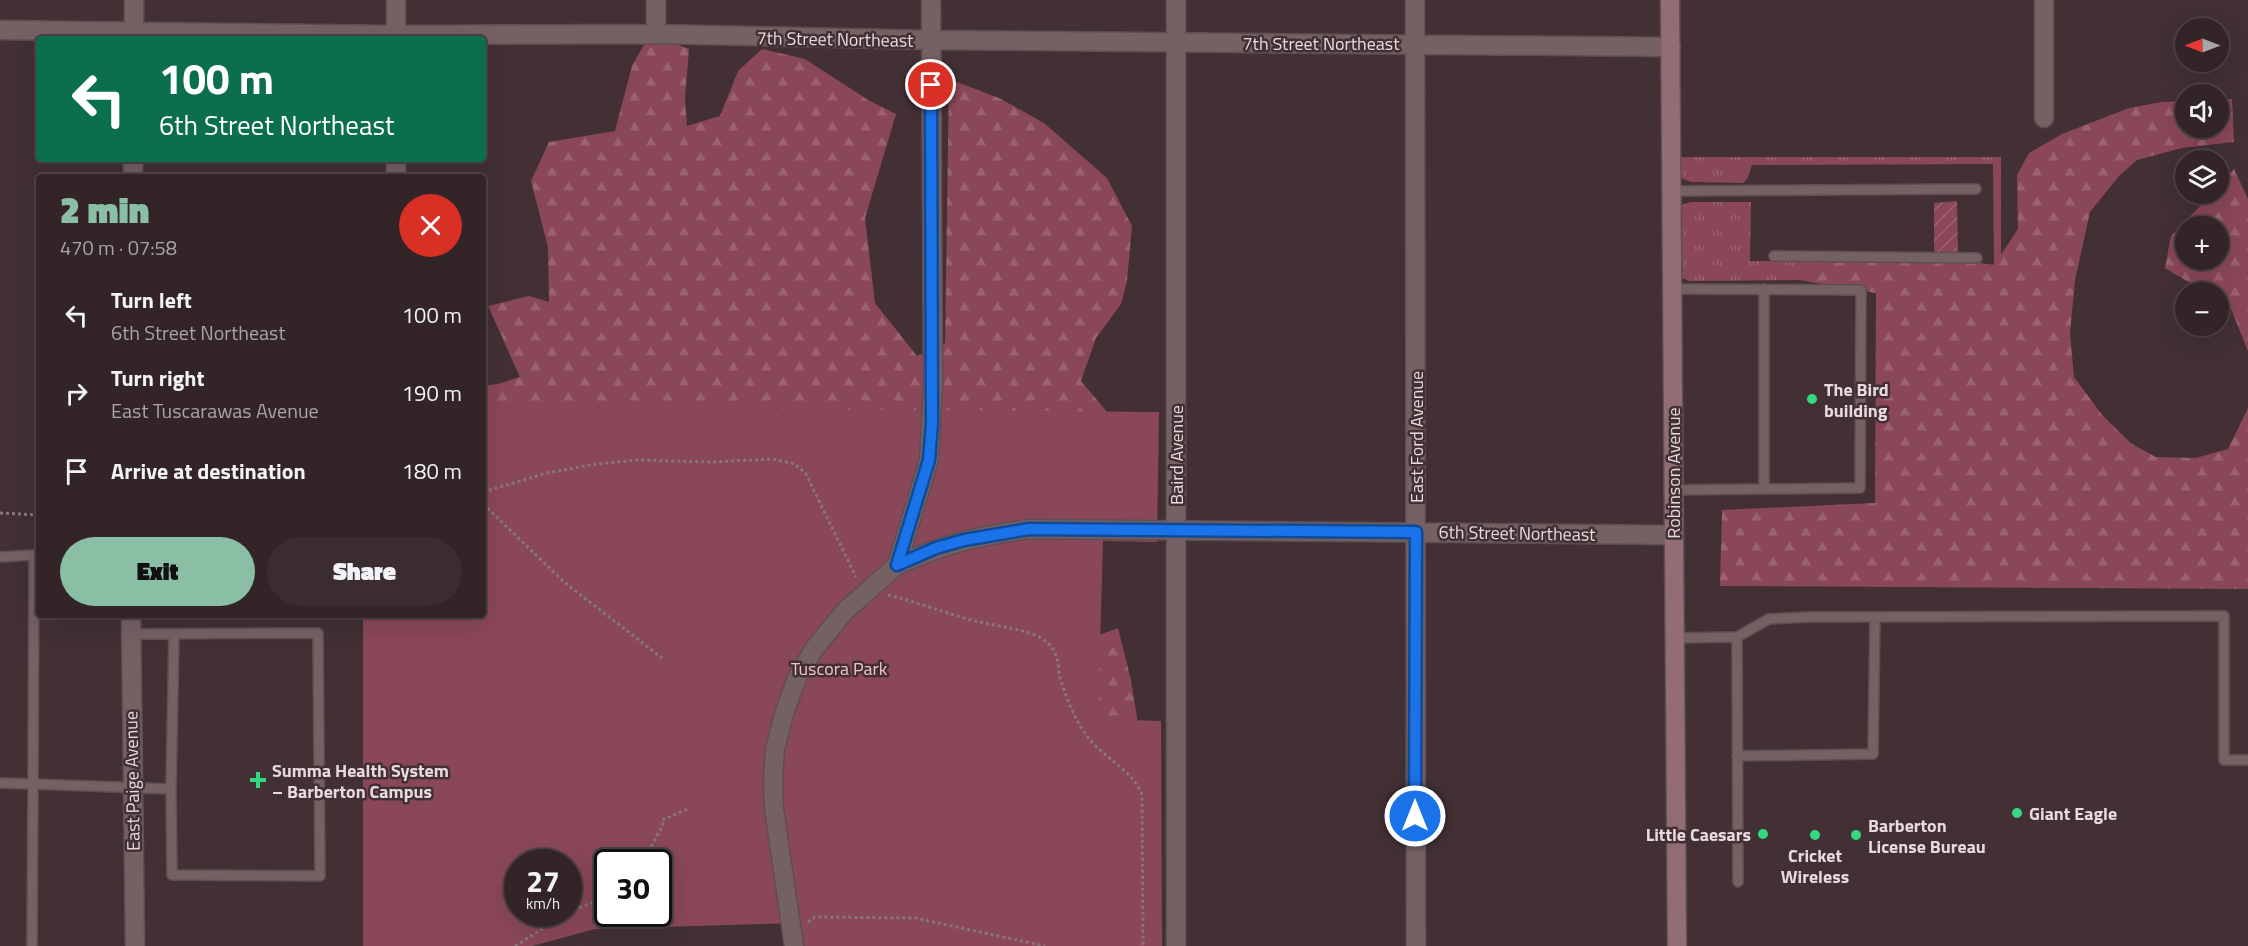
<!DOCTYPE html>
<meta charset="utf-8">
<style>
body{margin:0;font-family:"Titillium Web",sans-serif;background:#3a2c2f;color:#f1f3f6;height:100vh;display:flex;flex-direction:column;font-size:22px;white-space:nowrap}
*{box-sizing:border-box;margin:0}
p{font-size:20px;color:#a8a4a7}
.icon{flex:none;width:33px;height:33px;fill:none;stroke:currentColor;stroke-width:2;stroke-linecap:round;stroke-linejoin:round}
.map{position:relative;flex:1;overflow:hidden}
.drawer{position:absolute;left:36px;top:174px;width:450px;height:444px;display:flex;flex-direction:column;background:#322427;border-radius:6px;box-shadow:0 6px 24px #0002,0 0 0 2px #4d4144}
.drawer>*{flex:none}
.banner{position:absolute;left:36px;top:36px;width:450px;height:126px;border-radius:6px;box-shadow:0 6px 24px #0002,0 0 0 2px #4d4144;background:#0b6e4f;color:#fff;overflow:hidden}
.needle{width:39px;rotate:270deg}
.controls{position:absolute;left:2175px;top:18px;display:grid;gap:12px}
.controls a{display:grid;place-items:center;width:54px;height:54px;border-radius:50%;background:#322427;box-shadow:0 6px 24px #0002,0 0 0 2px #4d4144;font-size:30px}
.speed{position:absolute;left:504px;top:849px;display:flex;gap:12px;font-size:30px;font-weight:700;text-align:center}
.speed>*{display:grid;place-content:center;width:78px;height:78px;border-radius:50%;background:#322427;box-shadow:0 6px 24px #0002,0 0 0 2px #4d4144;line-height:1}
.speed small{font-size:15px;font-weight:400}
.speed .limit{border:3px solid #111;border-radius:9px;background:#fff;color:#111}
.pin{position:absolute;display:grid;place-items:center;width:51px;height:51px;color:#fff;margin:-26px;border:3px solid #fff;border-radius:50%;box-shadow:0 2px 6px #0007}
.me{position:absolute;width:66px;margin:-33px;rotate:0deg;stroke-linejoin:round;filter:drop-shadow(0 0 4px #0008)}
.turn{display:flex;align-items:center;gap:21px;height:126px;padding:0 24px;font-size:27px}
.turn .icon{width:78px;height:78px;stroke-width:2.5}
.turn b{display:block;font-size:42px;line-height:51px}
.round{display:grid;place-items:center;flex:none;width:63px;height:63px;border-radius:32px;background:#3a2c2f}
.overview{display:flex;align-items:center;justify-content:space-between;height:102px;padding:0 24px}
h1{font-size:36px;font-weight:800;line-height:45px;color:#8abfa5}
.button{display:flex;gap:12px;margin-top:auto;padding:12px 24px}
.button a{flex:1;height:69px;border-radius:36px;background:#8abfa5;color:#111;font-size:24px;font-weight:800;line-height:69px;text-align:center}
.button a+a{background:#3a2c2f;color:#f1f3f6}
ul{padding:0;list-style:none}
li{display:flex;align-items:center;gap:18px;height:78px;padding:0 24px}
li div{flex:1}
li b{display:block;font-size:22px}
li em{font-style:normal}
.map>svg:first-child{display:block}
.grass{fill:url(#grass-tufts)}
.forest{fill:url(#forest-firs);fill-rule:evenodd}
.park{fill:#8a4759;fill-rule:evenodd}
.garden{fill:url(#garden-furrows)}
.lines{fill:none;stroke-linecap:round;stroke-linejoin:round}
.lane-casing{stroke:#5d4f51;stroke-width:12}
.street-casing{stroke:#5d4f51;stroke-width:21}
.secondary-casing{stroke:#5d4f51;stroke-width:21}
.path{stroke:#86767a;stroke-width:3;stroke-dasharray:3 3;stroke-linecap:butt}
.lane{stroke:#756064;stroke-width:9}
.street{stroke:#756064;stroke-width:18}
.secondary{stroke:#936d75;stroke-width:18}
.route-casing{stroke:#114b97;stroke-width:15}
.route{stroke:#1a73e8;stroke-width:10}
.poi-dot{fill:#34d881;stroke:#423034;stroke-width:2}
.labels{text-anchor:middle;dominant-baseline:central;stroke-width:5;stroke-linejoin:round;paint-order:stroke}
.street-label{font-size:18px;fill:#e7dbdd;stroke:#423034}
.poi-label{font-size:18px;font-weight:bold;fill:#e7dbdd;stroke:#423034;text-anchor:start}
.park-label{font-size:18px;fill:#f2c2cc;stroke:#423034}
</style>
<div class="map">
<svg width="2248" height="946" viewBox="0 0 2248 946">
<defs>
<pattern id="grass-tufts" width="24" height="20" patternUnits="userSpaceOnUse" patternTransform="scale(1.5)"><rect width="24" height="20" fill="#8a4759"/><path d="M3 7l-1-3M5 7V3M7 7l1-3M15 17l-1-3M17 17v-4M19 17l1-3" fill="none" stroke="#9a6170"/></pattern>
<pattern id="forest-firs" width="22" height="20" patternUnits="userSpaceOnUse" patternTransform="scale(1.5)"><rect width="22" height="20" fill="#8a4759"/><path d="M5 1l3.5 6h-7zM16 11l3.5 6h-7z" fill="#9a6170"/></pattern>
<pattern id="garden-furrows" width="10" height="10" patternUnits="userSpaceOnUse" patternTransform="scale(1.5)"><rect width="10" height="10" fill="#8a4759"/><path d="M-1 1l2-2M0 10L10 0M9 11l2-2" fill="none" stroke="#9a6170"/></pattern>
</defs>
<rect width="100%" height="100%" fill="#423034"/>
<!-- grass -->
<path class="grass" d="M1681,157H2001V278L1689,281L1682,278L1681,205L1691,202H1751L1750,261L1958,262L1994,265L1993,164L1752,165L1747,179L1743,183L1691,182L1681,178Z"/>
<!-- forest -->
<path class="forest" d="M650,34L689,49L685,98L687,126L720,116L738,71L762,49L805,59L868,100L896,114L865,218L875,303L917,356L945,343L949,79L999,98L1044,123L1107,178L1132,226L1127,281L1121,304L1096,338L1081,381L1129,438L1096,514L1094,637L1118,628L1131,680L1147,781L483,478V386L498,384L520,377L488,306L529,296L549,302L548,247L531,181L549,142L615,131L632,66Z
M2219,99H2232L2234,142L2182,148L2137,160L2119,176L2090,212L2075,280L2070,333L2074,377L2103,416L2132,444L2156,457L2196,458L2228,449L2248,408V589L1720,586L1722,510L1875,503L1876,293L1799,280L1824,262L1936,257L1994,265L2018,229L2017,175L2029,153L2062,134L2129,108L2162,102L2185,101L2186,128H2218Z
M2234,169L2248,199V351L2231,309L2219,301L2218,292H2205L2165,268L2171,236L2212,194H2218L2219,186ZM2186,226H2218V260H2186Z"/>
<!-- park -->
<path class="park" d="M483,406L1159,412L1157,542L1103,541L1098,719L1161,721L1162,946H802L798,923L595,929L532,946H363V615H483ZM518,862H568V914H518ZM608,862H658V914H608Z"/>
<!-- garden -->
<path class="garden" d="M1957,201L1958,252L1934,253V203Z"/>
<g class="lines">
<defs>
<path id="lane" d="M1672,191L1976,189
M1774,256L1977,258
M1673,289L1861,290L1860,488L1673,490
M1764,289V489
M0,557L34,555L33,784L171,789L172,875L320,876L318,633L131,634
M1737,637L1769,619L1809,617L2224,616V760H2248
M1674,638L1737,637L1738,882
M1737,756L1873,754L1875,617
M0,783L33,784L32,946
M171,789L174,634"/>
<path id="street" d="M396,0V39
M1415,0L1416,946
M0,30L396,35L656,34L931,40L1671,47
M656,34V0
M134,39V0
M2044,118V0
M396,159V177
M133,177V159
M897,565C945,544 977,536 1029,529L1674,535
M131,616L135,946
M794,946L774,809L773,781L775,749L784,714L797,678L814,649L845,611L897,565L929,460L933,385L931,0
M1176,946V0"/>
<path id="secondary" d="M1670,0L1677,946"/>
</defs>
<!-- lane casing -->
<use href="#lane" class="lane-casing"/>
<!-- street casing -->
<use href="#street" class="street-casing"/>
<!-- secondary casing -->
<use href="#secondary" class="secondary-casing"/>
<!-- path -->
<path class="path" d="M483,492L547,473L596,464L638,460L712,462L772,459L795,464L806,474L856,577
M483,504L564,582L662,658
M0,513L39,515
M888,595C916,602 943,612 971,620C993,626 1016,627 1037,636C1045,640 1050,644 1054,651C1059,659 1058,669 1060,678C1066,697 1074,719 1087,736C1103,758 1132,769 1142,795L1143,946
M642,862L663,825L662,820L688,809
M568,912L608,897
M808,922L815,917L915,918L1045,946
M515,946L566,914"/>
<!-- lane -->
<use href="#lane" class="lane"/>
<!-- street -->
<use href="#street" class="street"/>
<!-- secondary -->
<use href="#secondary" class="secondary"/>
</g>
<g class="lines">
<defs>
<path id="route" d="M931,85L932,423L929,460L897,565L936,548L964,540L1029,529L1416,532L1415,816"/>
</defs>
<!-- route casing -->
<use href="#route" class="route-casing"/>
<!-- route -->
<use href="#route" class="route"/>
</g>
<!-- markers -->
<g class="poi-dot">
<circle cx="1812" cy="399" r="6"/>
<path d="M255 771h6v6h6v6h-6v6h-6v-6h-6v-6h6z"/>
<circle cx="2017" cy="813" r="6"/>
<circle cx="1763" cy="834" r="6"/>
<circle cx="1815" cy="835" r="6"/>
<circle cx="1856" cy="835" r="6"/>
</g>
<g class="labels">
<!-- street labels -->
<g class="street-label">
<text transform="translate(835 39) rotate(1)">7th Street Northeast</text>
<text x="1321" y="43">7th Street Northeast</text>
<text transform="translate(1416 437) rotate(-90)">East Ford Avenue</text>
<text transform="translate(1176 455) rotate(-90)">Baird Avenue</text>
<text transform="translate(1673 473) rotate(-90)">Robinson Avenue</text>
<text transform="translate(1517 533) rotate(1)">6th Street Northeast</text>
<text transform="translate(132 781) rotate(-91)">East Paige Avenue</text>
</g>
<!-- poi labels -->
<g class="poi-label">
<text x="1824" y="389">The Bird<tspan x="1824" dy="21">building</tspan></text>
<text x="272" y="770">Summa Health System<tspan x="272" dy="21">– Barberton Campus</tspan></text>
<text x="2029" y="813">Giant Eagle</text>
<text x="1868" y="825">Barberton<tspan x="1868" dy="21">License Bureau</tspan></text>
<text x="1751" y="834" text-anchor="end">Little Caesars</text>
<text x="1815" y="855" text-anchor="middle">Cricket<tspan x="1815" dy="21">Wireless</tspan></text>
</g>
<!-- park labels -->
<g class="park-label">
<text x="839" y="668">Tuscora Park</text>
</g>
</g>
</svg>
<div class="controls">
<a><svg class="needle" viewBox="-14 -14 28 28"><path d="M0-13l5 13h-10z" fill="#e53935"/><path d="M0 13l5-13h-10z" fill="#a8a4a7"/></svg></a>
<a><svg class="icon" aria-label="sound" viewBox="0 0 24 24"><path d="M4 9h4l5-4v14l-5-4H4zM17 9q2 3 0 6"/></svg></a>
<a><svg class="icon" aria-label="layers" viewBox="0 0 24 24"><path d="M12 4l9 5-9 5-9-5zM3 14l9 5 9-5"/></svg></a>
<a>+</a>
<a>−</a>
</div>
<div class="speed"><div>27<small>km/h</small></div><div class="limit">30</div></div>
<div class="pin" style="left:931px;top:85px;background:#d93025"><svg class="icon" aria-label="arrive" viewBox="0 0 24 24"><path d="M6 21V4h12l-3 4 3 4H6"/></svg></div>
<svg class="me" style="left:1415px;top:816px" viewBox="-20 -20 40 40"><circle r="17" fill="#1a73e8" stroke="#fff" stroke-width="3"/><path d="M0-11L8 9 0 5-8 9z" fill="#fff"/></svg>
<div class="banner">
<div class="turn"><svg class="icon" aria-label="left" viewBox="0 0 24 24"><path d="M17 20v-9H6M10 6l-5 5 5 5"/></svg><div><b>100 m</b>6th Street Northeast</div></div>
</div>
<section class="drawer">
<div class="overview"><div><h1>2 min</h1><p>470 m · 07:58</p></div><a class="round" style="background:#d93025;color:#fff"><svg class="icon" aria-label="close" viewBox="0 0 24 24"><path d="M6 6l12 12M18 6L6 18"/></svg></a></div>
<ul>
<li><svg class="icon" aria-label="left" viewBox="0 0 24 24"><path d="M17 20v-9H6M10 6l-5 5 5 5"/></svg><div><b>Turn left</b><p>6th Street Northeast</p></div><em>100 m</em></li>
<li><svg class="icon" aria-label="right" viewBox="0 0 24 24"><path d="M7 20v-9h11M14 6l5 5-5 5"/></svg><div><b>Turn right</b><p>East Tuscarawas Avenue</p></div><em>190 m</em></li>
<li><svg class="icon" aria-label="arrive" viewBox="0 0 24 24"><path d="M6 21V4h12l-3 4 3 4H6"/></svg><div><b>Arrive at destination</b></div><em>180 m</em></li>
</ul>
<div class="button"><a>Exit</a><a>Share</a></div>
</section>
</div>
